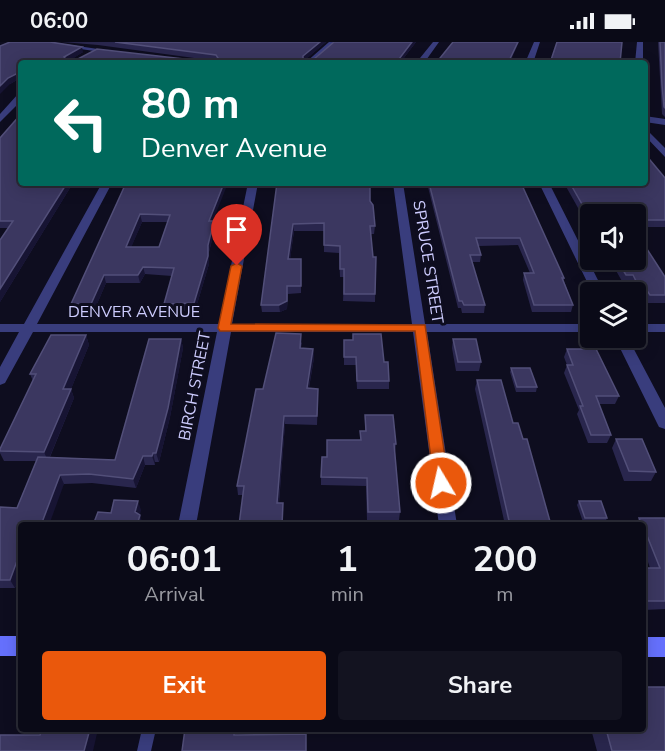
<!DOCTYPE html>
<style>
body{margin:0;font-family:"Nunito Sans",sans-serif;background:#131320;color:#f1f3f6;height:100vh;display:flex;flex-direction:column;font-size:22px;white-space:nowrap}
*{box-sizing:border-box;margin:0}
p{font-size:20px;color:#999aa1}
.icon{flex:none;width:33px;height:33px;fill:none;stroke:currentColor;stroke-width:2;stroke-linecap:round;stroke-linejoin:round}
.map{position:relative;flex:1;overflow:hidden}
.panel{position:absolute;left:18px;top:480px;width:628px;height:210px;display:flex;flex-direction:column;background:#0a0a17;border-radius:6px;box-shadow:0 3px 15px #0003,0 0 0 2px #2a2b36}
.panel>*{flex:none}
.hud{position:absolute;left:18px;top:18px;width:630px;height:126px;border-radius:6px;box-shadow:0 3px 15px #0003,0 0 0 2px #2a2b36;background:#00695c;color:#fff;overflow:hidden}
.fabs{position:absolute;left:580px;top:162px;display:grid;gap:12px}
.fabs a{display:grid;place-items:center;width:66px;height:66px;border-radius:6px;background:#0a0a17;box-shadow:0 3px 15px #0003,0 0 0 2px #2a2b36;font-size:30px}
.pin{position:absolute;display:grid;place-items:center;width:51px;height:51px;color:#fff;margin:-62px -26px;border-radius:50% 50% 50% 0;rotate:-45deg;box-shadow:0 0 6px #0007}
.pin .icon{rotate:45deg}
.me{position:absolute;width:66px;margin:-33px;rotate:351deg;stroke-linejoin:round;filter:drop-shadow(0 0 4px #0008)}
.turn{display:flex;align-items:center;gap:21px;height:126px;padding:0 24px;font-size:27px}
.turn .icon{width:78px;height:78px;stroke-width:2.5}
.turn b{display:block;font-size:42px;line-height:51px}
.eta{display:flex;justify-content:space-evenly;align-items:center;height:102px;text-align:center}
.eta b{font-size:36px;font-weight:700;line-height:42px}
.cta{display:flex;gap:12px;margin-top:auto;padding:12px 24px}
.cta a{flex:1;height:69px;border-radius:6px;background:#ea580c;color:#fff;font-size:24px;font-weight:700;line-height:69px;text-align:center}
.cta a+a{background:#131320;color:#f1f3f6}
.status{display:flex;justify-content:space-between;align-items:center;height:42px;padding:0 30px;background:#0a0a17;direction:ltr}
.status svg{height:16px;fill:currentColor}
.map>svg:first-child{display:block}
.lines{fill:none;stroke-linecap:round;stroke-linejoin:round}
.lane{fill:#393d7d;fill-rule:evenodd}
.street{fill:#393d7d;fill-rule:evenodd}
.secondary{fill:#6570fc;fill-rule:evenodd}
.wall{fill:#29264d;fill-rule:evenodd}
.shaded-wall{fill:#171433}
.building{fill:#3b3760;stroke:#524f79;stroke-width:1.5;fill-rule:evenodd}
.route{fill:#ea580c;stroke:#983908;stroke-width:1.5}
.labels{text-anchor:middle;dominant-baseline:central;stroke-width:6;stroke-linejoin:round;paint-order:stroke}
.street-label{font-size:16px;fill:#cdccfe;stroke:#0e0d1f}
</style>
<div class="status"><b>06:00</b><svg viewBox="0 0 49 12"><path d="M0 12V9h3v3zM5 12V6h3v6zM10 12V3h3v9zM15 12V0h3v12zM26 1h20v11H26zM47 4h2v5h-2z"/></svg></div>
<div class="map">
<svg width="665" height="709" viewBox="0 0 665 709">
<rect width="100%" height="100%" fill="#0e0d1f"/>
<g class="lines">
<!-- lane -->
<path class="lane" d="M142,687H156L151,709H137Z"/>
<!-- street -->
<path class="street" d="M32,0H51L118,10L115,12Z
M329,0H336L313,21H305Z
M433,0H439L424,21H416Z
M534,0H540L533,21H525Z
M637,0H643V21H635Z
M18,52H21V59L0,80V72Z
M645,74L665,77V83L645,80Z
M645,86L665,106V115L645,94Z
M102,141H112L37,282H219L248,141H258L232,282H412L393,141H403L425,282H591V290H427L457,483H439L413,290H231L196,483H178L217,290H33L5,341L0,343V325L19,290H0V282H24Z
M539,141H549L604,250H592Z
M636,282H665V290H636Z
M615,296H628L665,366V387L659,385L657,381Z"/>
<!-- secondary -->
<path class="secondary" d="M0,594H21V614H0Z
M644,595H665V615H644Z"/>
</g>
<!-- wall -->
<path class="wall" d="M62,0H326L306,17H314L334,0H416L400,21H21V38H17L10,42L0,4L83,10L70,18H209L98,3Z
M658,0H665V75L662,72Z
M0,96L73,141L0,260V198L8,186H0Z
M665,136V185H636V172H591V189L564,141H645Z
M126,141H166L214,179L215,186L209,210V222L195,269H166L164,262L172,234L145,232L140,241H106L94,269H74L71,262ZM142,180H168L159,205H131Z
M277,141L370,159L375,184L374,192H370L373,215H376L375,260L343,259L344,235H340L339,211L324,210V189H294L290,217H301V251L288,252L287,267L280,270H262L261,263Z
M427,141H521L564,236V239L573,263L571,270H532L523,238L524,231H530L518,203L478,204L481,213L480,220H472L485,263L484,271H462L461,266H458Z
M610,218H636L665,235V261H647L643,255H637L636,250H635L630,241H623Z
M86,293L89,303L71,347L74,356L50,415L115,418L181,297L183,306L170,375L159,420H155V423H145L136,446L92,441L64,442L21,483V532L15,546H0V465L17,466L36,419H4L0,411V407L33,339L30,332Z
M453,297L481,320L479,329H456L452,306Z
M344,298L384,320L389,339V347H357L356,323H344Z
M302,300L301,306L313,307L314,316L309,346L318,355L317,383L285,382L279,461H283V483H239L243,453H238L237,444L263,347Z
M567,307L619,354L615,362H599L611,393L607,401H588L577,372L579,368L564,331L567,323L564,315Z
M511,326L537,345L536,350H516L510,330Z
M477,338L513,381L523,397L551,483H505L475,347Z
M365,373L396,402L395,410L400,470L399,478H367L366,444L321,443V435L327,415L360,398V389H365Z
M616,397L656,430L651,439H624L612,406Z
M579,459L607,476L605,481L583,480L577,463Z
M639,476H665V567L644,568V526H650L644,508V483H636Z
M591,687H644L665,709H597Z"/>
<!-- shaded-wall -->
<path class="shaded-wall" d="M320,0H326L304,19L303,14Z
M412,0H416L400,21H396Z
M518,0H519L510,21H508Z
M82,5L83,10L66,21L64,15Z
M16,32L17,38L10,42L0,52V44L8,36Z
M67,141H73L0,260V247Z
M224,141H228L210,186L209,179Z
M140,172L142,180L128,213L126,205Z
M214,179L215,186L209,210V222L195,269L194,261Z
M293,182L294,189L289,225L288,217Z
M143,225L145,232L140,241L138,233Z
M104,233L106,241L94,269L91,262Z
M287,244V267L280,270L279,263Z
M86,293L89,303L71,347L74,356L48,419L44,410L63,347Z
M181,297L183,306L170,375L159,420L156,411Z
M313,307L314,316L307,355V346Z
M284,374L285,382L278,469L277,461Z
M153,411L155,420V423L152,414Z
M143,414L145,423L136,446L133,437Z
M60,433L64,442L49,483H41Z
M138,459L141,468L140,473L143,483H139L135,470Z
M283,461V483H282Z
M17,519L21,525V532L15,546L10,538Z
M90,687H98L93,709H84Z
M234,687H237L236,702L234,693Z"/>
<!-- building -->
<path class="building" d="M10,0H50L82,5L64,15L67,18H76L97,7L193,18H215L218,16L216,13L115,0H320L303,14V17H314L334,0H412L396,21H21V33L16,32L8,36L0,44V4Z
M453,0H518L508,21H436Z
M557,0H622L620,21H550Z
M660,0H665V66L664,65L662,43Z
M21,72V141H67L0,247V198L13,179H0V96Z
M645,112L665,136V178H636V172H591V178L570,141H645Z
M126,141H162L161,142L224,141L209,179H214L208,203V214L194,261L164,262L174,226L143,225L138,233H104L91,262H71ZM140,172L170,173L159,205H126Z
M277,141H370V159L373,163L375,184H370L373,215H376L375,252H344V227H340V204L324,203V181L293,182L288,217H301V244H287V259L279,263H261Z
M429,141H521L564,236H562L573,263H534L524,231H534L520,196H476L481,213H470L485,263H464L462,259H459Z
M636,190L665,235V253H650L646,247H640L633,233H626L617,218H636Z
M276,291L301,292L300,306L313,307L307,346L318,347L317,374H284L277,461H283L282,483H239L244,444H237L256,347H263Z
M353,292H381L384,320H388L389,339H357L356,315H344V298H353Z
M51,293H86L63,347H71L44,410L0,409V407L36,332H30Z
M149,297H181L168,366L156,411H153L152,414H143L133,437L89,432L60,433L41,483H21V519H17L10,538H0V465L17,466L38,415L115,418Z
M453,297H476L481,320H458Z
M567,307H596L619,354H596L611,393H591L580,364H583L567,323H573Z
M511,326H530L537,345H517Z
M477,338H501L513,381H518L523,397H527L551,483H510Z
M365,373H393L396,402H394L400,470H368L367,436L321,435L322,415H327V398H361L360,389H366Z
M616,397H642L656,430L629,429Z
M114,458L138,459L135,470L140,473L138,480H142L141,483H93L98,470L111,471Z
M579,459H601L607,476H585Z
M639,476H665V559H644V526H660L644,486V483H642Z
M644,645H665V709H612L606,687H644Z
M42,687H90L84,709H0V693H40Z
M185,687H234V693L306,692V709H182Z"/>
<!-- route -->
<path class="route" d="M237,221L242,224L231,282L425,283L449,441L447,445H436L434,441L415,289H220L218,286L231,224Z"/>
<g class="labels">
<!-- street labels -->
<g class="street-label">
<text transform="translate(428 220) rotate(81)">SPRUCE STREET</text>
<text x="134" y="270">DENVER AVENUE</text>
<text transform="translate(195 344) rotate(-79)">BIRCH STREET</text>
</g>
</g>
</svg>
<div class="fabs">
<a><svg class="icon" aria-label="sound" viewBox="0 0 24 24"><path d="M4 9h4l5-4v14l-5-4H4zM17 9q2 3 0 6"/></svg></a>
<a><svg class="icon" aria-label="layers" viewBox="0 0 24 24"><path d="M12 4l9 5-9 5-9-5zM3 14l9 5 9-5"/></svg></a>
</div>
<div class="pin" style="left:237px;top:224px;background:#d93025"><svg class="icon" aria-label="arrive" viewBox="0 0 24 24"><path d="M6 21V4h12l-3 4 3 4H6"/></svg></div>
<svg class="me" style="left:441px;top:441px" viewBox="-20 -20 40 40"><circle r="17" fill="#ea580c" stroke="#fff" stroke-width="3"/><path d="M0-11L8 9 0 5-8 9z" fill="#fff"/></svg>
<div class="hud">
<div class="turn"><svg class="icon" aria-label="left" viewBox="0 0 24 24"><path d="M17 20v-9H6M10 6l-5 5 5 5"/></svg><div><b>80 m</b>Denver Avenue</div></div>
</div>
<section class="panel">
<div class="eta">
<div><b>06:01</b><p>Arrival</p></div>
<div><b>1</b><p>min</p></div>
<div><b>200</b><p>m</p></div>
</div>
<div class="cta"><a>Exit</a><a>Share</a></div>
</section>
</div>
